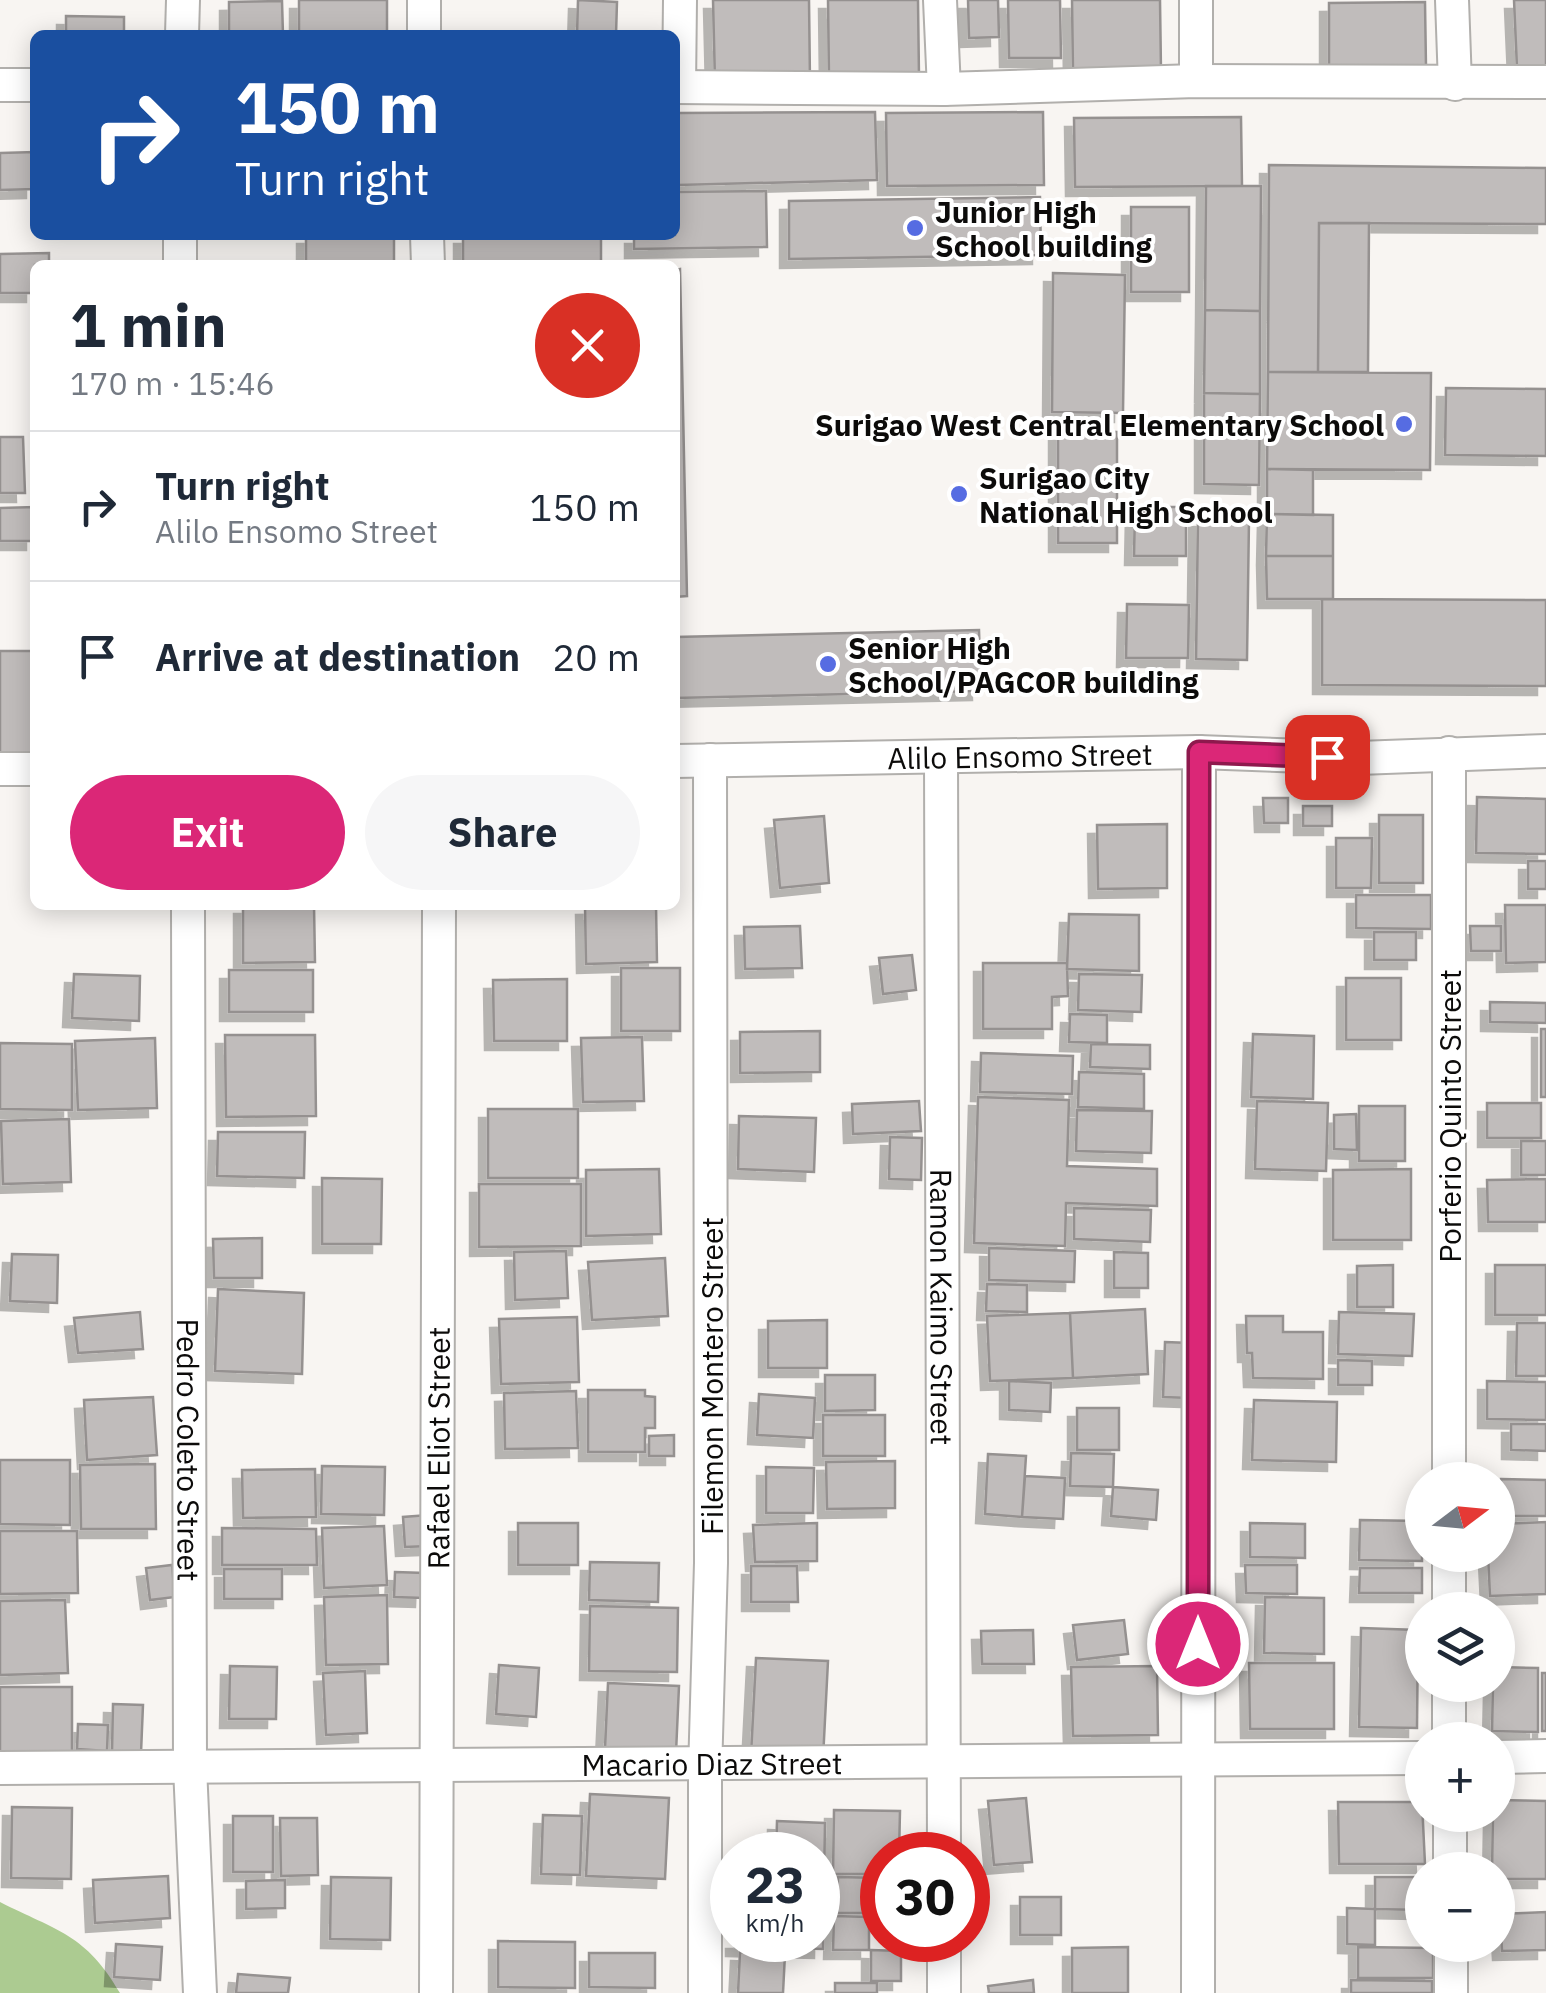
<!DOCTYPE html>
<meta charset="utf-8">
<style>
body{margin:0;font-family:"IBM Plex Sans",sans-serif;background:#f6f6f7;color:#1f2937;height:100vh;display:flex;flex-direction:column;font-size:38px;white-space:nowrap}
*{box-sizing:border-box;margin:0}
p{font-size:32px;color:#747a83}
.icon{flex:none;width:55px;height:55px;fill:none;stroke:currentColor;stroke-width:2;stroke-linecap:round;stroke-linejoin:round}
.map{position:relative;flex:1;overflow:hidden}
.sheet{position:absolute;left:30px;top:260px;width:650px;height:650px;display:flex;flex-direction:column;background:#fff;border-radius:15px;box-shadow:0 5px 25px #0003}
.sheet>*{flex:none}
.top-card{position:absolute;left:30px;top:30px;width:650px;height:210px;border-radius:15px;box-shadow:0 5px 25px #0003;background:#1a4fa0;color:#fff;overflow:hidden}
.needle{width:65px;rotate:74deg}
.controls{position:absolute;left:1405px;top:1462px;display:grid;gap:20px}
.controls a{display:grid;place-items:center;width:110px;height:110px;border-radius:50%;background:#fff;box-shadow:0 5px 25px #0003;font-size:50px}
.speed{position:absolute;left:710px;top:1832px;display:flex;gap:20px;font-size:50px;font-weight:700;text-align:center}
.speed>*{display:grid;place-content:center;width:130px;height:130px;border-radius:50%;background:#fff;box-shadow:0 5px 25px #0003;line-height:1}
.speed small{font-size:25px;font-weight:400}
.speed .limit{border:15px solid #d22;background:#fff;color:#111}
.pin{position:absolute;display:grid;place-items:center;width:85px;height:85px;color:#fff;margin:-42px;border-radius:20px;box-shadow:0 5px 15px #0006}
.me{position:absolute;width:110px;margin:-55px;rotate:0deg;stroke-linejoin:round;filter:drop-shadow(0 0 8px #0008)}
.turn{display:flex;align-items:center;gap:35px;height:210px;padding:0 40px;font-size:45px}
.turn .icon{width:130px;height:130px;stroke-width:2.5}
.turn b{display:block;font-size:70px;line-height:85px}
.round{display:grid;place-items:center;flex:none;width:105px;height:105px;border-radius:52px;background:#f6f6f7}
.overview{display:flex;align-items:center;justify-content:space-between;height:170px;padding:0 40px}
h1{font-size:60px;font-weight:800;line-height:75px}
.primary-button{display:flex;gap:20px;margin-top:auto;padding:20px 40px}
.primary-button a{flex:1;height:115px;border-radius:60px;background:#db2777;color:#fff;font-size:40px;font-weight:800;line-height:115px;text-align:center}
.primary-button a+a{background:#f6f6f7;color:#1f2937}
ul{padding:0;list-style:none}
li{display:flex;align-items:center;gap:30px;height:150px;padding:0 40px;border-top:2px solid #e0e1e3}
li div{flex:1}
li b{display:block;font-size:38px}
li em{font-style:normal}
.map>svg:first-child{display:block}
.water{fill:#accb91}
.building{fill:#c0bcbb;stroke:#959190;stroke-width:2.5;filter:url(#shadow)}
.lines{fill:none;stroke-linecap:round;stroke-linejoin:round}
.street-casing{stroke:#b1afac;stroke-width:36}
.street{stroke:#fff;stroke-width:32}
.route-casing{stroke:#8e194d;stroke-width:25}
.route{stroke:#db2777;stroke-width:18}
.poi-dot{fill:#566ce2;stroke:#fff;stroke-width:4}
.labels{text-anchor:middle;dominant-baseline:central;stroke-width:8;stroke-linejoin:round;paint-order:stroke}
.poi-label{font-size:30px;font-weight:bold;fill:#0c0b0a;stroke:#fff;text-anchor:start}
.street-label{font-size:30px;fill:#0c0b0a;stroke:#fff}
</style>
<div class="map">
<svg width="1546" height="1993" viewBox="0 0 1546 1993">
<defs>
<filter id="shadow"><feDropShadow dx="-9" dy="9" stdDeviation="0" flood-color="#0004"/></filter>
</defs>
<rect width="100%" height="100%" fill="#f8f5f2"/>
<!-- water -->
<path class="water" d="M0,1902C57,1931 86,1934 120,1993H0Z"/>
<!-- building -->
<path class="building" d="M299,0H387V35H299Z
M578,0L617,2L616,35H577Z
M713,0H809L810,81L715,82Z
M828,0H918L919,77L829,78Z
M968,0H998L999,37L969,38Z
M1008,0H1060L1061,58H1009Z
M1072,0H1160L1161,71L1073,72Z
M1514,0H1546V67L1517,68Z
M282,1L283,35H229V2Z
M1425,2L1426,67L1329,68V3Z
M66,16L124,17V35H66Z
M875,112L877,180L678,185L677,113Z
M1043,112L1044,185L887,186L886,113Z
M1241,117L1242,186L1075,187L1074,118Z
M35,152V189L0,190V153Z
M1269,165L1546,168V224L1319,223L1318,372H1268Z
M1206,186H1261L1260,311L1205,310Z
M766,191L767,247L634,249V235H675V192Z
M1040,197L1041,255L789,259V201Z
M1131,207H1189V292H1131Z
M1319,223H1369L1368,372H1318Z
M306,235H394V265H306Z
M463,235H601V265H463Z
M49,253V265H35V293H0V254Z
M680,269L687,596L675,597V270Z
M1053,273L1125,275L1123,413L1052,412Z
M1205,310L1260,311V394L1204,393Z
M1268,372L1431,373L1430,470L1267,469Z
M1446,388L1546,389V456L1445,455Z
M1204,393L1260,394L1259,485L1204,484Z
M1058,431L1117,432V543H1058Z
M0,437H23L25,493H0Z
M1267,469L1313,470V515L1267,514Z
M35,507V541H0V508Z
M1135,507H1186V556H1134Z
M1267,514L1333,515V556H1266Z
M1198,518L1249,519L1247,660L1196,659Z
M1266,556H1333V599H1267Z
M1322,599L1546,600V686L1322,685Z
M1127,604L1189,605L1188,658H1126Z
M979,630L981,691L675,698V637Z
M0,651H35V752L0,753Z
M1477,797L1546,799V854L1476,853Z
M1263,798H1288V823H1264Z
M1303,806H1332V826H1303Z
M1379,815H1423V883H1379Z
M824,816L829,883L780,888L774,820Z
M1167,824V888L1098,889L1097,825Z
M1336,838H1372L1371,888H1336Z
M1528,861H1546V889H1528Z
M1356,895H1431V929L1356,928Z
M243,905H314L315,962L243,963Z
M656,905L657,962L586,964L585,906Z
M1505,905H1546V962L1506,963Z
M1069,914L1139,915V971L1067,969Z
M800,926L802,968L745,969L744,927Z
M1470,926H1501V951H1471Z
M1374,932H1416V960H1374Z
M912,955L916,990L883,994L879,958Z
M983,963H1067L1068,996L1052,997V1029H983Z
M621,968H680V1031H621Z
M229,970H313V1012H229Z
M74,974L140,976L139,1021L72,1018Z
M1079,974L1142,975L1141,1012L1078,1010Z
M1346,978H1401V1040H1346Z
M567,979V1041H494L493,980Z
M1490,1002L1546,1003V1023L1490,1022Z
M1070,1014L1107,1015V1043L1069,1042Z
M1541,1029H1546V1097H1541Z
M820,1031V1072L740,1073V1032Z
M1253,1034L1314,1036L1313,1099L1251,1097Z
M225,1035H315L316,1116L226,1117Z
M642,1037L644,1101L583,1102L581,1038Z
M155,1038L157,1108L78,1110L75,1041Z
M0,1043L72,1044V1110L0,1109Z
M1091,1044L1150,1045V1069L1090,1067Z
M981,1053L1073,1056L1072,1094L980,1092Z
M1079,1072L1144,1074V1109L1078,1107Z
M978,1097L1069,1100L1067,1166L1157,1169V1206L1066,1203L1065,1246L974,1243Z
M919,1101L921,1131L853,1134L852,1104Z
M1257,1101L1328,1103L1326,1171L1255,1169Z
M1487,1103H1541V1138H1487Z
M1359,1106H1405V1161H1359Z
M488,1109H578V1178H488Z
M1077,1110L1152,1111L1151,1153L1076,1151Z
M1356,1114L1357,1150L1334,1149V1115Z
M739,1116L816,1118L814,1172L738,1169Z
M69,1119L71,1182L3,1184L1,1121Z
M218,1132H305L304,1178L217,1176Z
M890,1137L922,1138L921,1180L889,1179Z
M1521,1141H1546V1175H1521Z
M659,1169L661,1234L586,1236V1170Z
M1411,1169V1240H1333V1170Z
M322,1178L382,1179L381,1244H322Z
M1546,1179V1222H1488L1487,1180Z
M479,1184H581V1246L479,1247Z
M1074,1208L1151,1210L1150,1242L1074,1239Z
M262,1238V1278H214L213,1239Z
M989,1248L1075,1251L1074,1282L989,1280Z
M566,1251L568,1298L515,1300L514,1252Z
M1114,1252L1148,1253V1288H1114Z
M12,1254L58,1255L57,1303L10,1301Z
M665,1258L668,1316L592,1320L588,1262Z
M1393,1265V1307H1357V1266Z
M1495,1265H1546V1315H1495Z
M987,1284L1027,1285V1312L986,1311Z
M218,1289L304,1293L302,1374L215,1371Z
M1145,1309L1148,1374L1073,1378L1070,1313Z
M140,1312L143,1349L78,1353L74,1318Z
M1339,1312L1414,1314L1412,1356L1338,1354Z
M1070,1313L1073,1378L990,1381L987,1316Z
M1246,1316H1283V1332H1323V1379L1253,1378L1252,1353H1247Z
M577,1317L579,1382L501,1384L499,1319Z
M827,1320V1368H768V1321Z
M1517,1323H1546V1376H1516Z
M1165,1342L1190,1343L1189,1398L1163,1397Z
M1338,1360L1372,1361V1385H1338Z
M825,1375H875V1410L825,1411Z
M1009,1381L1051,1383L1050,1412L1009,1410Z
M1487,1381L1546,1382V1420L1487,1419Z
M588,1390H645V1396L655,1397V1428H645V1452H588Z
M576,1391L578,1448L505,1449L504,1393Z
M759,1394L815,1398L813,1438L757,1435Z
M153,1397L157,1455L87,1460L84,1400Z
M1254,1400L1337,1402L1336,1462L1252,1460Z
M1077,1408H1119V1450H1077Z
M823,1415H885V1456H823Z
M1511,1424H1546V1451L1511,1450Z
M674,1435V1456H649V1436Z
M1071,1453L1114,1454L1113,1487L1070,1486Z
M988,1454L1026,1456L1022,1517L985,1514Z
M0,1460H70V1525L0,1524Z
M895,1461V1508L827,1509L826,1462Z
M155,1464L156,1529H81L80,1465Z
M322,1466L385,1467L384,1515L321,1514Z
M766,1467L814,1468L813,1513H766Z
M315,1469L316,1517L243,1518L242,1470Z
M1025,1476L1065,1478L1063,1519L1022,1517Z
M1501,1479L1546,1480V1516H1501Z
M1113,1487L1158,1490L1156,1520L1111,1516Z
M428,1515L429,1546L405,1547L403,1517Z
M1360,1520L1422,1521V1561L1359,1560Z
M1546,1522V1594L1490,1596L1488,1555H1498V1524Z
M518,1523H578V1565H518Z
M817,1523V1561L755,1562L753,1525Z
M1250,1523L1305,1524V1558L1250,1557Z
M384,1526L387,1585L324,1588L322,1528Z
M222,1528L316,1529L317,1565H222Z
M0,1531H77L78,1593L0,1594Z
M590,1562L659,1563L658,1602L589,1600Z
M172,1565L175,1597L150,1600L146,1568Z
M1245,1565H1297V1594L1246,1593Z
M751,1566H797L798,1602H751Z
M1360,1568H1422V1593H1359Z
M224,1569H282V1599H224Z
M395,1572L425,1573L424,1598L394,1597Z
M387,1595L388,1664L326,1665L324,1597Z
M1265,1597L1324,1598V1654L1264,1653Z
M65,1600L68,1673L0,1675V1601Z
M590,1606L678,1608L677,1672L589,1671Z
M1124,1620L1128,1654L1077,1660L1073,1625Z
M1361,1628L1418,1630L1417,1728L1359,1727Z
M1033,1630L1034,1664H982L981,1631Z
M756,1658L828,1661L823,1759L751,1755Z
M1249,1663H1334V1729H1250Z
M499,1665L539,1668L536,1717L496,1714Z
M230,1666L277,1667L276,1719H229Z
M1157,1666L1158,1735L1073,1736L1071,1667Z
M1498,1667L1538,1668V1732L1492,1731L1493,1685H1498Z
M365,1671L367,1733L326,1735L323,1673Z
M1542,1673H1546V1731H1542Z
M608,1683L679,1686L676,1753L605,1748Z
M0,1687H72V1753H0Z
M113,1704L143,1705L141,1753L112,1751Z
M78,1724L108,1725L107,1751L77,1749Z
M590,1794L669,1798L665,1879L586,1876Z
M1026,1798L1032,1862L994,1865L988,1801Z
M1498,1800L1546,1801V1879H1498V1870H1492L1493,1815H1498Z
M1338,1802H1422L1425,1864H1339Z
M12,1807L72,1808L71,1879L11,1878Z
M834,1810L900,1811L899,1855H882V1874H833Z
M543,1815L582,1816L580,1875L541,1874Z
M233,1816H273V1872H233Z
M280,1818H317L318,1875L281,1876Z
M777,1821L825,1823L823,1949L735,1947V1940H818V1855H776Z
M168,1876L170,1918L95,1923L93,1880Z
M331,1877L391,1878L390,1940L330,1939Z
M838,1877L882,1878V1913H837Z
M1375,1877H1422V1910L1375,1909Z
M285,1880V1908L246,1909V1881Z
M1020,1897H1061V1935H1020Z
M1347,1908L1375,1909V1945L1347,1944Z
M1546,1912V1950L1502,1951L1500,1914Z
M834,1916L869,1917V1950H833Z
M498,1941L575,1942V1988L498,1987Z
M116,1944L162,1947L160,1980L114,1977Z
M1128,1947V1993H1072V1948Z
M1358,1947L1433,1948V1978H1358Z
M871,1950L901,1951V1981H871Z
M740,1952L785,1954L783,1993H738Z
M589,1953H655V1988L589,1987Z
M238,1974L290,1978L288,1993H236Z
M1033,1980L1034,1993H989L988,1986Z
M1351,1980L1432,1981V1993H1351Z
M835,1983H877V1993H835Z"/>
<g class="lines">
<defs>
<g id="street">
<path d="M940,0L944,89"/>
<path d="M1196,0V81"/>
<path d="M1452,0L1455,84"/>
<path d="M182,35L183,0"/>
<path d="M424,35V0"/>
<path d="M0,85H35"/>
<path d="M675,87L944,89L1196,81L1546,82"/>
<path d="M679,87L680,0"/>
<path d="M427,235L428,265"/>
<path d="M180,265V235"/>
<path d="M1449,753V1480"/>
<path id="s1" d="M941,757L944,1855"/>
<path id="s2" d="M675,761L1199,752L1359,758L1546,751"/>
<path d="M0,769H35"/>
<path id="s3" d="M188,905L190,1767L200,1993"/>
<path d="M1449,1555V1610"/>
<path d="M1449,1685V1740"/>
<path d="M1498,1757L1546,1756"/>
<path id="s4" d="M0,1768L1422,1758"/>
<path d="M1450,1815V1870"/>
<path d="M944,1940V1993"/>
<path d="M1451,1945V1993"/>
<path id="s5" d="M436,1993L439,905"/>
<path d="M705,1993V1772L711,1563L710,760"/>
<path d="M1198,1993L1199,752"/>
</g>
</defs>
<!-- street casing -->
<use href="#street" class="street-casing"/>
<!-- street -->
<use href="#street" class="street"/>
</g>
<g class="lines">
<defs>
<path id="route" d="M1198,1644L1199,752L1327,757"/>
</defs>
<!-- route casing -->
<use href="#route" class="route-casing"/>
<!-- route -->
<use href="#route" class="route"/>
</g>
<!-- markers -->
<g class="poi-dot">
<circle cx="915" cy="228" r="10"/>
<circle cx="1404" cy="424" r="10"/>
<circle cx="959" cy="494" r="10"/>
<circle cx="828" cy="664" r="10"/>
</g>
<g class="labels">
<!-- poi labels -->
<g class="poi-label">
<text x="935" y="211">Junior High<tspan x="935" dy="34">School building</tspan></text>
<text x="1384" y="424" text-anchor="end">Surigao West Central Elementary School</text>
<text x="979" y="477">Surigao City<tspan x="979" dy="34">National High School</tspan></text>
<text x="848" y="647">Senior High<tspan x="848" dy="34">School/PAGCOR building</tspan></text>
</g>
<!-- street labels -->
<g class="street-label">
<text stroke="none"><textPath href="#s2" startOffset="345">Alilo Ensomo Street</textPath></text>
<text transform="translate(1449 1116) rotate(-90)">Porferio Quinto Street</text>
<text stroke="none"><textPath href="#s1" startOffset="550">Ramon Kaimo Street</textPath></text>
<text transform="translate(711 1376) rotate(-90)">Filemon Montero Street</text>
<text stroke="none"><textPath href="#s3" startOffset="545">Pedro Coleto Street</textPath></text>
<text stroke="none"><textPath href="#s5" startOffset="545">Rafael Eliot Street</textPath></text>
<text stroke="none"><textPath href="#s4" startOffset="712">Macario Diaz Street</textPath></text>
</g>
</g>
</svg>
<div class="controls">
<a><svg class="needle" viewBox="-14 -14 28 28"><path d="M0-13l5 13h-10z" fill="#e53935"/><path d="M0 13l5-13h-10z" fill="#747a83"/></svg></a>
<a><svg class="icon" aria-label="layers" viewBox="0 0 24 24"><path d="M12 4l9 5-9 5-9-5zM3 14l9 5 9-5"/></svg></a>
<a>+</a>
<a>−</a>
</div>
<div class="speed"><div>23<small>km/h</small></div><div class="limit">30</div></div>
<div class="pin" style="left:1327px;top:757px;background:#d93025"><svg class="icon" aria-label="arrive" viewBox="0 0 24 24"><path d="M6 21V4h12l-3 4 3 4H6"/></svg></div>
<svg class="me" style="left:1198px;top:1644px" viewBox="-20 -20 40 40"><circle r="17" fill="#db2777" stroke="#fff" stroke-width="3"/><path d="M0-11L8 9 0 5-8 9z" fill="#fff"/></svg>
<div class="top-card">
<div class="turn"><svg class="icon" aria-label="right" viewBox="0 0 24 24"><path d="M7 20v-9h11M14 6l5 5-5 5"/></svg><div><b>150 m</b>Turn right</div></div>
</div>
<section class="sheet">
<div class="overview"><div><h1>1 min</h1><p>170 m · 15:46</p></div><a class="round" style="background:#d93025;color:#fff"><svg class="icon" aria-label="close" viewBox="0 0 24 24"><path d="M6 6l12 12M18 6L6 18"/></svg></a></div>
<ul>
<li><svg class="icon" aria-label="right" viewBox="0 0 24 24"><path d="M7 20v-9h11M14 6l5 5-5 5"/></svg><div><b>Turn right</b><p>Alilo Ensomo Street</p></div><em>150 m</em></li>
<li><svg class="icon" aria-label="arrive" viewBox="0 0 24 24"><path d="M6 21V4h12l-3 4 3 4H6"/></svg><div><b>Arrive at destination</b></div><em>20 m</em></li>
</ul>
<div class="primary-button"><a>Exit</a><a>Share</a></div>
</section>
</div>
